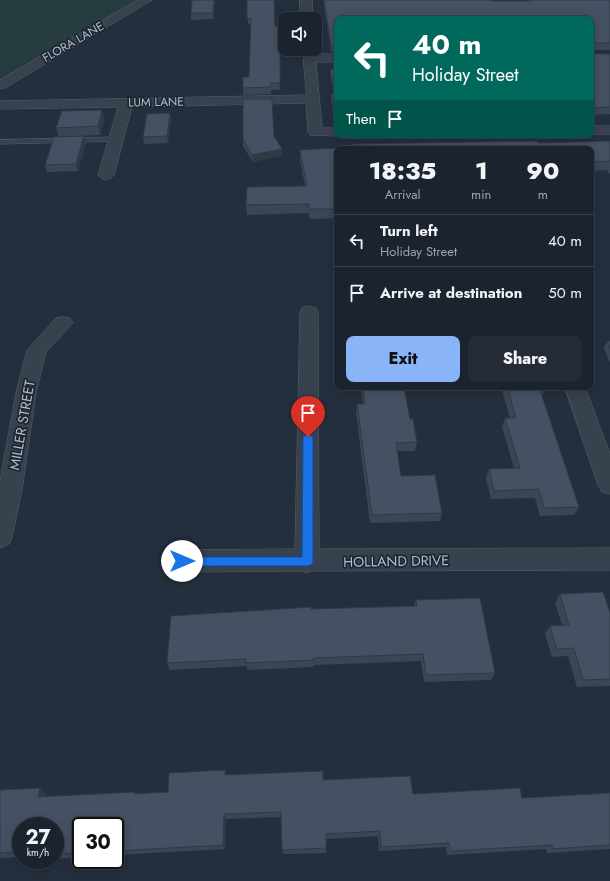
<!DOCTYPE html>
<style>
body{margin:0;font-family:Jost,sans-serif;background:#242b36;color:#f1f3f6;height:100vh;display:flex;flex-direction:column;font-size:15px;white-space:nowrap}
*{box-sizing:border-box;margin:0}
p{font-size:13px;color:#a0a4aa}
.icon{flex:none;width:22px;height:22px;fill:none;stroke:currentColor;stroke-width:2;stroke-linecap:round;stroke-linejoin:round}
.map{position:relative;flex:1;overflow:hidden}
.drawer{position:absolute;left:334px;top:146px;width:260px;height:244px;display:flex;flex-direction:column;background:#1b232e;border-radius:8px;box-shadow:0 2px 10px #0003,0 0 0 1px #39404a}
.drawer>*{flex:none}
.guide{position:absolute;left:334px;top:16px;width:260px;height:122px;border-radius:8px;box-shadow:0 2px 10px #0003,0 0 0 1px #39404a;background:#00695c;color:#fff;overflow:hidden}
.tools{position:absolute;left:278px;top:12px;display:grid;gap:8px}
.tools a{display:grid;place-items:center;width:44px;height:44px;border-radius:8px;background:#1b232e;box-shadow:0 2px 10px #0003,0 0 0 1px #39404a;font-size:20px}
.speed{position:absolute;left:12px;top:817px;display:flex;gap:8px;font-size:20px;font-weight:700;text-align:center}
.speed>*{display:grid;place-content:center;width:52px;height:52px;border-radius:50%;background:#1b232e;box-shadow:0 2px 10px #0003,0 0 0 1px #39404a;line-height:1}
.speed small{font-size:10px;font-weight:400}
.speed .limit{border:2px solid #111;border-radius:6px;background:#fff;color:#111}
.pin{position:absolute;display:grid;place-items:center;width:34px;height:34px;color:#fff;margin:-41px -17px;border-radius:50% 50% 50% 0;rotate:-45deg;box-shadow:0 0 4px #0007}
.pin .icon{rotate:45deg}
.me{position:absolute;width:44px;margin:-22px;rotate:90deg;stroke-linejoin:round;filter:drop-shadow(0 0 3px #0008)}
.turn{display:flex;align-items:center;gap:14px;height:84px;padding:0 12px;font-size:18px}
.turn .icon{width:52px;height:52px;stroke-width:2.5}
.turn b{display:block;font-size:28px;line-height:34px}
.then{display:flex;align-items:center;height:38px;padding:0 12px;background:#0003;gap:8px;font-size:15px}
.eta{display:flex;justify-content:space-evenly;align-items:center;height:68px;text-align:center}
.eta b{font-size:24px;font-weight:800;line-height:28px}
.cta{display:flex;gap:8px;margin-top:auto;padding:8px 12px}
.cta a{flex:1;height:46px;border-radius:8px;background:#8ab4f8;color:#111;font-size:16px;font-weight:800;line-height:46px;text-align:center}
.cta a+a{background:#242b36;color:#f1f3f6}
ul{padding:0;list-style:none}
li{display:flex;align-items:center;gap:12px;height:52px;padding:0 12px;border-top:1px solid #39404a}
li div{flex:1}
li b{display:block;font-size:15px}
li em{font-style:normal}
.map>svg:first-child{display:block}
.green{fill:#263c3f}
.lines{fill:none;stroke-linecap:round;stroke-linejoin:round}
.service-casing{stroke:#565f6c;stroke-width:1}
.minor-casing{stroke:#565f6c;stroke-width:1}
.service{fill:#38414e;fill-rule:evenodd}
.minor{fill:#38414e;fill-rule:evenodd}
.wall{fill:#3b4654}
.shaded-wall{fill:#303945}
.building{fill:#455162;stroke:#303945}
.route{fill:#1a73e8;stroke:#114b97}
.labels{text-anchor:middle;dominant-baseline:central;stroke-width:3.5;stroke-linejoin:round;paint-order:stroke}
.far-street-label{font-size:12px;fill:#b4bcc9;stroke:#1d2633}
.street-label{font-size:14px;fill:#b4bcc9;stroke:#1d2633}
</style>
<div class="map">
<svg width="610" height="881" viewBox="0 0 610 881">
<rect width="100%" height="100%" fill="#242f3e"/>
<!-- green -->
<path class="green" d="M0,0H137L0,78Z"/>
<g class="lines">
<defs>
<path id="service" d="M116,137H119V141L0,144V140Z"/>
<path id="minor" d="M138,0H152L5,88L0,89V80Z
M300,0H312L313,19H301Z
M303,49H315L316,54H337V62H316L322,128H337V135H342L337,136L310,135L308,132L306,103L132,107L114,175L111,178L106,180L101,178L98,175L118,107L0,109V101L306,95Z
M591,126H610V134H591Z
M309,306L316,308L318,312L319,549L610,548V570L311,571L307,573L303,571L182,572L173,569L169,561L173,553L182,550L295,549L300,312L302,308Z
M63,317L70,318L73,323L46,352L36,393L22,490L12,537L9,544L0,548V481L16,393L27,350L56,318Z
M565,387H585L610,454V494L602,492L598,485Z"/>
</defs>
<!-- service casing -->
<use href="#service" class="service-casing"/>
<!-- minor casing -->
<use href="#minor" class="minor-casing"/>
<!-- service -->
<use href="#service" class="service"/>
<!-- minor -->
<use href="#minor" class="minor"/>
</g>
<!-- wall -->
<path class="wall" d="M215,0L213,19L191,20V13Z
M247,0L275,26H279L280,90H271V94L243,95V88L249,77L251,24H248Z
M323,0H491L492,1H528V0H610V50H592V54H610V115V114L591,115V19H337V54L331,52Z
M333,57H337V120H334L331,101V94H333L330,75V69H333Z
M102,110L104,119L100,135L59,137L56,128Z
M171,120L168,143L144,144L143,137Z
M274,136L282,149V156L253,162L243,146V139Z
M610,141V174L607,170L591,171V149H351V144L539,143Z
M86,143L78,171L47,172L45,165Z
M337,149V175H336L337,181V218L309,219V213L247,215L246,205L305,186L300,160V150Z
M607,341H610V363L604,348Z
M361,387H404L410,419L417,442L415,451H397L401,476L442,513L440,521L370,523L356,413L357,404H363Z
M501,387H543L544,390L542,397L579,507L574,515L540,516L535,498L491,499L486,478L489,469L514,468L502,427L505,418H510Z
M560,594L610,613V686L577,687L568,656L552,657L545,634L550,626L562,625L555,603Z
M416,600L495,673L491,680L424,682L421,661L314,665L313,667L247,670V666L170,670L167,663L311,609L414,606Z
M225,770L226,775L323,780L413,794L522,798L610,793V849L547,853L546,849L447,855L446,847L379,851L378,836L326,839V853L283,854L281,817L226,819L225,849L115,855V826H81V857L55,859V826H21V857L0,858V790L40,788L46,794V797L168,792Z"/>
<!-- shaded-wall -->
<path class="shaded-wall" d="M214,0H215L213,19V13Z
M102,110L104,119L100,135L98,126Z
M170,113L171,120L168,143L167,136Z
M84,136L86,143L78,171L76,164Z
M282,149V156L253,162L252,155Z
M40,788L46,794L45,803L38,797Z
M224,814L226,819L225,849L223,845Z"/>
<!-- building -->
<path class="building" d="M192,0H214L213,13H191Z
M247,0H274L275,26H279L280,41V83H271V87L243,88V77H249L251,18H247Z
M324,0H491L492,1H529L533,0H610V43H592V54H610V107L591,108V19H337V47L331,46Z
M333,57H337V113H334L331,94H334L330,69H335Z
M243,99H272L274,136L282,149L252,155L243,139Z
M102,110L98,126L56,128L62,111Z
M170,113L167,136L143,137L147,114Z
M84,136L76,164L45,165L54,137Z
M537,141L539,143L610,141V161L591,162V149H352L351,144Z
M338,148L339,149H337V166H335L337,181V209H309V204L246,205L247,187L307,186L300,150Z
M607,341H610V349Z
M363,387H404L410,419H413L417,442L396,443L401,476L435,475L442,513L372,515L357,404H365Z
M507,387H543L544,390H540L579,507L544,508L539,489L494,491L489,469L520,468L505,418H516L512,404Z
M603,592L610,613V679L583,680L574,648L557,649L550,626L569,625L560,594Z
M480,598L495,673L426,675L423,654L314,658V660L246,663V659L167,663L171,616L311,607V609L417,606L416,600Z
M225,770V775L323,771V780L410,776L413,794L520,788L522,798L610,793V845L553,849L552,845L451,851L449,843L381,847L380,831L326,834V848L282,850L281,812L224,814L223,845L115,851V826H81V853L55,854V826H21V852L0,853V790L40,788L38,797L135,792V794L168,792L169,773Z"/>
<!-- route -->
<path class="route" d="M308,433L313,437V562L311,565L307,566H182L178,564L177,561L178,558L182,557H302L303,437Z"/>
<g class="labels">
<!-- far-street labels -->
<g class="far-street-label">
<text transform="translate(73 42) rotate(-30)">FLORA LANE</text>
<text transform="translate(156 102) rotate(-1)">LUM LANE</text>
</g>
<!-- street labels -->
<g class="street-label">
<text transform="translate(22 425) rotate(-80)">MILLER STREET</text>
<text transform="translate(396 561) rotate(-1)">HOLLAND DRIVE</text>
</g>
</g>
</svg>
<div class="tools">
<a><svg class="icon" aria-label="sound" viewBox="0 0 24 24"><path d="M4 9h4l5-4v14l-5-4H4zM17 9q2 3 0 6"/></svg></a>
</div>
<div class="speed"><div>27<small>km/h</small></div><div class="limit">30</div></div>
<div class="pin" style="left:308px;top:437px;background:#d93025"><svg class="icon" aria-label="arrive" viewBox="0 0 24 24"><path d="M6 21V4h12l-3 4 3 4H6"/></svg></div>
<svg class="me" style="left:182px;top:561px" viewBox="-20 -20 40 40"><circle r="19" fill="#fff"/><path d="M0-13L10 11 0 6-10 11z" fill="#1a73e8"/></svg>
<div class="guide">
<div class="turn"><svg class="icon" aria-label="left" viewBox="0 0 24 24"><path d="M17 20v-9H6M10 6l-5 5 5 5"/></svg><div><b>40 m</b>Holiday Street</div></div>
<div class="then">Then<svg class="icon" aria-label="arrive" viewBox="0 0 24 24"><path d="M6 21V4h12l-3 4 3 4H6"/></svg></div>
</div>
<section class="drawer">
<div class="eta">
<div><b>18:35</b><p>Arrival</p></div>
<div><b>1</b><p>min</p></div>
<div><b>90</b><p>m</p></div>
</div>
<ul>
<li><svg class="icon" aria-label="left" viewBox="0 0 24 24"><path d="M17 20v-9H6M10 6l-5 5 5 5"/></svg><div><b>Turn left</b><p>Holiday Street</p></div><em>40 m</em></li>
<li><svg class="icon" aria-label="arrive" viewBox="0 0 24 24"><path d="M6 21V4h12l-3 4 3 4H6"/></svg><div><b>Arrive at destination</b></div><em>50 m</em></li>
</ul>
<div class="cta"><a>Exit</a><a>Share</a></div>
</section>
</div>
